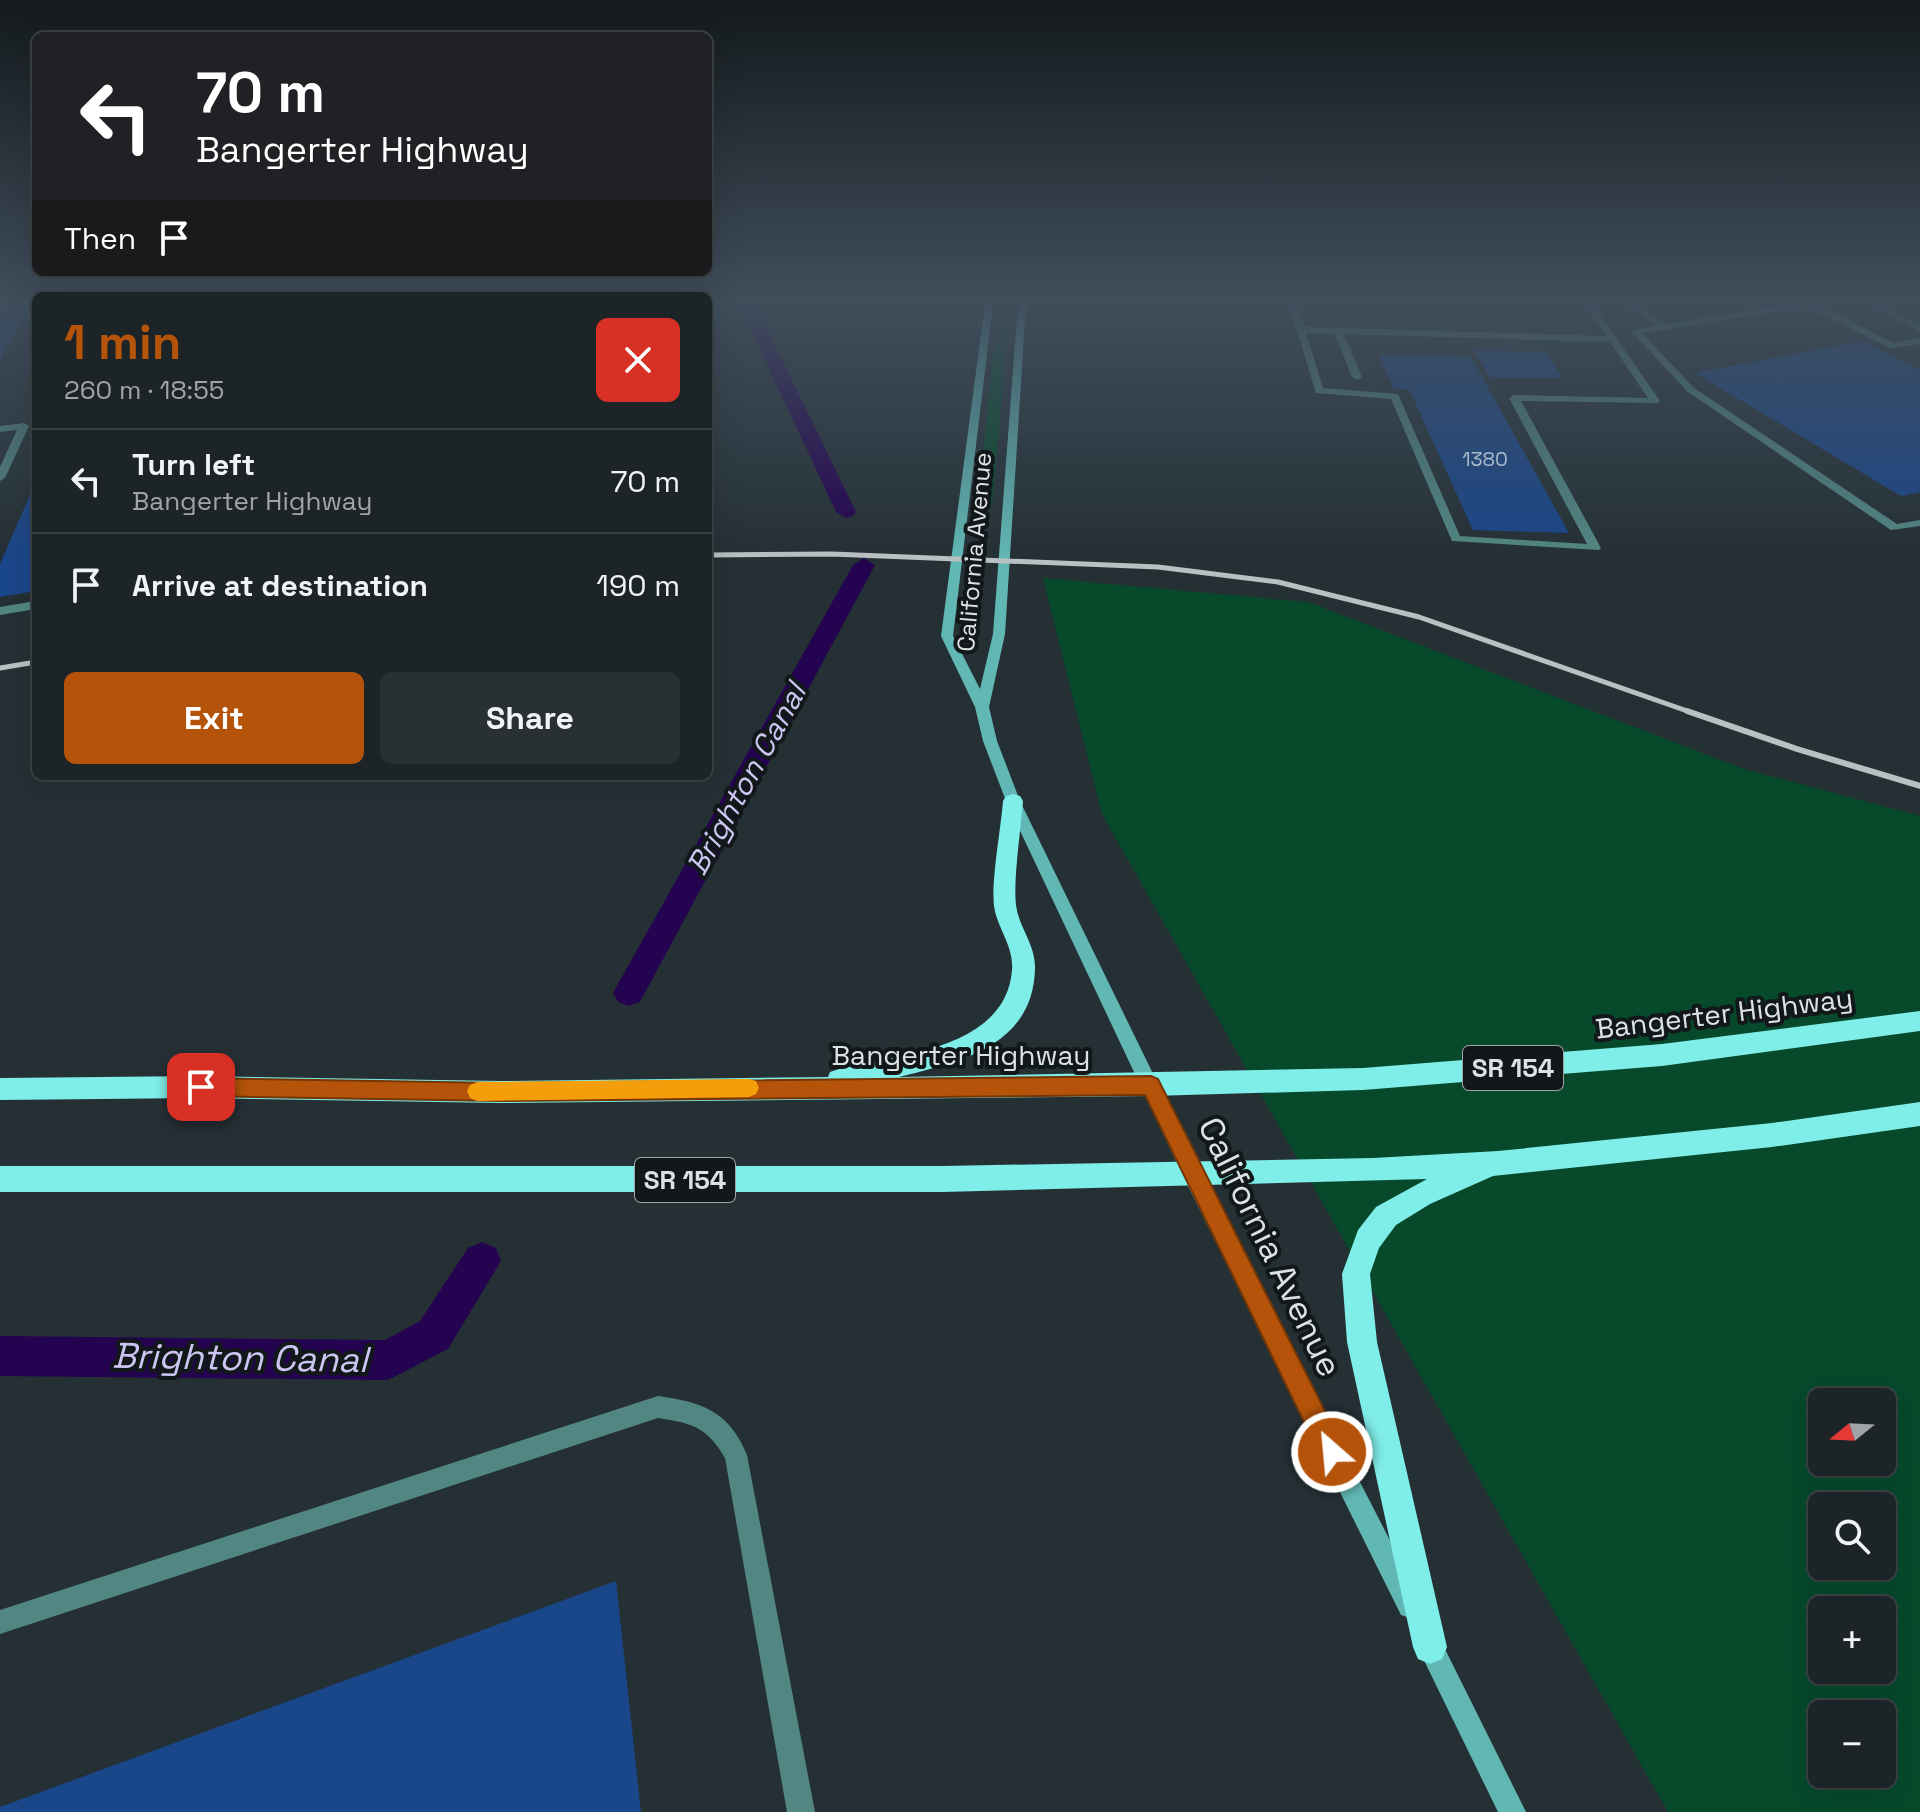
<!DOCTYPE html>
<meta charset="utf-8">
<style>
body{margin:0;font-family:"Space Grotesk",sans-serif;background:#293034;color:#f1f3f6;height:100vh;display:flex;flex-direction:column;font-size:30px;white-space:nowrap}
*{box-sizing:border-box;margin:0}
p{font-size:26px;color:#a0a4a8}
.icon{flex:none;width:44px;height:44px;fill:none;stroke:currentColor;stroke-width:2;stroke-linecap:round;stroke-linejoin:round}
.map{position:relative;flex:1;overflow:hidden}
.drawer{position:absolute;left:32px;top:292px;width:680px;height:488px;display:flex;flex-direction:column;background:#1c2428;border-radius:12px;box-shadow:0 8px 32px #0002,0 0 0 2px #3a4145}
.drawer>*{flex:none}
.banner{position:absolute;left:32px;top:32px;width:680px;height:244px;border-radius:12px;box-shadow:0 8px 32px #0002,0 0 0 2px #3a4145;background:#202124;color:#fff;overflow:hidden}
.needle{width:52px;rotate:252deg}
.controls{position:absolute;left:1808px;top:1388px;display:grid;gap:16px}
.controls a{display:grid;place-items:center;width:88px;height:88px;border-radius:12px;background:#1c2428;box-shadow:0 8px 32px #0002,0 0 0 2px #3a4145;font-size:40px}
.pin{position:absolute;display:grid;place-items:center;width:68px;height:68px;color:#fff;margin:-34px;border-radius:16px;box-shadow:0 4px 12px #0006}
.me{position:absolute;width:88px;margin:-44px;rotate:333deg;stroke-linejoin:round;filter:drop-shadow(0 0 6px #0008)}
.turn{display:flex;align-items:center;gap:28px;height:168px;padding:0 32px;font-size:36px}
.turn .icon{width:104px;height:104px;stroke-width:2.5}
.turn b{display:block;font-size:56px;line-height:68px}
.then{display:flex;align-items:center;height:76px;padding:0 32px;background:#0003;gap:16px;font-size:30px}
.round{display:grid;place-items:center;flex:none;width:84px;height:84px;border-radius:12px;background:#293034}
.summary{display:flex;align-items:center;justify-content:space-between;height:136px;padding:0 32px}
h1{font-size:48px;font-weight:600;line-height:60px;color:#b45309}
.action{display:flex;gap:16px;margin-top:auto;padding:16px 32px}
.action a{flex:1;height:92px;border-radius:12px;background:#b45309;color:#fff;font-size:32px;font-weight:600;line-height:92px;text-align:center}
.action a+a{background:#293034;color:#f1f3f6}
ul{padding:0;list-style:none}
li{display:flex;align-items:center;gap:24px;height:104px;padding:0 32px;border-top:2px solid #3a4145}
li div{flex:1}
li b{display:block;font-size:30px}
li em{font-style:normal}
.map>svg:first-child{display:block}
.green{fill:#06492b;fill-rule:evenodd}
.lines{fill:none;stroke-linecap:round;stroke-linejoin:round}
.canal{fill:#240350;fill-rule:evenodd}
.building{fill:#1a468a}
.service{fill:#528683;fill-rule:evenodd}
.minor{fill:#528683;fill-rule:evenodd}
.secondary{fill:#61b7b4;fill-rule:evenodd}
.trunk{fill:#7fede8;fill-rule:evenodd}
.rail-far1{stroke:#b9c0c4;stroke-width:5}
.rail{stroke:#b9c0c4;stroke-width:6}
.route{fill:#b45309;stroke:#753606;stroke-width:2}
.slow{fill:#f59e0b}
.labels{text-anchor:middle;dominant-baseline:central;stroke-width:8;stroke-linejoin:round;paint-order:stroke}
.far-number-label{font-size:20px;fill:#abbbce}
.far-street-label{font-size:24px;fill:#dbe2e5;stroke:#121719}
.shield{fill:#121719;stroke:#9fa5a8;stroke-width:2}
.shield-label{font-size:26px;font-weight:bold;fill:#dbe2e5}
.street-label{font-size:28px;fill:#dbe2e5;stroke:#121719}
.water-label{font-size:30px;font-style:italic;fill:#cdc5f1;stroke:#121719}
.near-street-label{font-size:34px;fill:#dbe2e5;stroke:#121719}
.near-water-label{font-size:36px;font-style:italic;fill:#cdc5f1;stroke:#121719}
</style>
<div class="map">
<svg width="1920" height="1812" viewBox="0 0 1920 1812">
<rect width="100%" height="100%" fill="#253035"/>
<!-- green -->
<path class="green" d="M1010,311L992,506H978L993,356Z
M1043,578L1308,602L1744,769L1920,816V1812H1668L1102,814ZM1822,1402H1882V1462H1822ZM1822,1506H1882V1566H1822ZM1822,1610H1882V1670H1822ZM1822,1714H1882V1774H1822Z"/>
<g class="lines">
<!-- canal -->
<path class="canal" d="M739,304H755L856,512L853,516L846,518L836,512Z
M864,558L875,565L640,1002L629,1006L618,1002L613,993L618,984L853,565Z
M482,1242L496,1248L501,1261L448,1349L388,1380L0,1376V1336L385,1340L420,1321L468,1248Z"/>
</g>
<!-- building -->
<path class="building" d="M0,304H31L0,359Z
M1863,341L1920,370V492L1901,496L1695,373Z
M1474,350L1546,352L1563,378L1489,377Z
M1379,355L1471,357L1569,533L1473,530L1409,389H1394Z
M36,481V591L0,597V564Z
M616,1581L641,1812H0V1807Z"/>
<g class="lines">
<!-- service -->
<path class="service" d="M1289,304H1297L1305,327L1606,336L1584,304H1593L1660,401L1658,403L1521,401L1601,548L1599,550L1452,541L1391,399L1316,393ZM1306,333L1335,334L1352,377L1357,380L1362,377L1344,334L1610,342L1648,398L1514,395L1509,398L1587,544L1460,536L1398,394L1323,388Z
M1623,304H1634L1666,324L1790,304H1817L1894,343L1920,338V344L1890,348L1808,307L1642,333L1694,388L1897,524L1920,520V526L1891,530L1688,392L1631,331L1656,325Z
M24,423L29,426L5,478L0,481V467L17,430L0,432V426Z
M36,601V609L0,615V607Z
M658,1396C702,1402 729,1411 747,1455L815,1812H787L725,1458C707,1427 692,1423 658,1418L0,1634V1610Z"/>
<!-- minor -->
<path class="minor" d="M1867,304H1879L1920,325V331Z"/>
<!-- secondary -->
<path class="secondary" d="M985,304H993L953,636L980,689L993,634L1018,304H1026L1005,634L989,707L997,741L1020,801L1199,1168L1419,1597L1422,1606L1419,1615L1410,1618L1401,1615L1185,1180L1006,801L983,741L975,707L941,636Z
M1428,1629L1437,1633L1526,1812H1498L1415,1642L1419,1633Z"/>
<!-- trunk -->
<path class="trunk" d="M1013,794L1020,796L1023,801C1021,829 1013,879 1016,905C1019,928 1036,945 1035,969C1033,1047 958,1062 899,1077L1363,1068L1662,1044L1920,1011V1031L1662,1066L1363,1090L1151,1096L500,1103L201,1098L0,1100V1078L201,1076L500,1081L828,1077L830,1072L839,1069C898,1055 1006,1049 1012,970C1014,946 997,928 994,906C991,881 1001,828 1003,801L1006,796Z
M1920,1102V1126L1772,1147L1493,1176L1430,1204L1396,1225L1379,1248L1370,1274L1377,1342L1447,1647L1442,1659L1430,1664L1418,1659L1413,1647L1347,1342L1342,1274L1358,1230L1376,1207L1427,1179L943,1192H0V1166H943L1373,1158L1498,1151L1772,1123Z"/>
<!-- rail-far1 -->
<path class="rail-far1" d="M708,555L832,554L1158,567L1278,582L1419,617L1693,713
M0,668L36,662"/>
<!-- rail -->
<path class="rail" d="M1687,711L1797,749L1920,786"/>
</g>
<!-- sky -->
<linearGradient id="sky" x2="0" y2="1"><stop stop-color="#141a1d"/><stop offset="0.54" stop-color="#404e5c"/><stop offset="1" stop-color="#404e5c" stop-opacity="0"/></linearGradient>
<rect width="1920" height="558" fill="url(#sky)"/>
<!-- route -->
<path class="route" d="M1151,1076L1158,1079L1341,1443L1345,1452L1341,1461L1332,1465L1323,1461L1145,1095L500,1101L201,1096L193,1094L190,1087L193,1081L201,1078L500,1083Z"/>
<!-- slow -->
<path class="slow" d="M749,1079L756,1081L759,1088L756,1094L749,1097L477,1101L470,1098L467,1091L470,1085L477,1082Z"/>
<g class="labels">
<!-- far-number labels -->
<g class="far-number-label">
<text x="1485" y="459">1380</text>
</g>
<!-- far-street labels -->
<g class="far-street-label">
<text transform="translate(974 552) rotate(-85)">California Avenue</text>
</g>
<!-- shield labels -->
<g class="shield">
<rect x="1463" y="1046" width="100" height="44" rx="6"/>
<rect x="635" y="1158" width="100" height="44" rx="6"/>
</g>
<g class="shield-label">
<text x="1513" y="1068">SR 154</text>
<text x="685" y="1180">SR 154</text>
</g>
<!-- street labels -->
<g class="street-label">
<text transform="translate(1724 1013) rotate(-7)">Bangerter Highway</text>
<text x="961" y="1055">Bangerter Highway</text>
</g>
<!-- water labels -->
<g class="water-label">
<text transform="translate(746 779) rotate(-61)">Brighton Canal</text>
</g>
<!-- near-street labels -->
<g class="near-street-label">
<text transform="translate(1270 1247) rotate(64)">California Avenue</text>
</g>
<!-- near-water labels -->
<g class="near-water-label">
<text transform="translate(240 1358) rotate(1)">Brighton Canal</text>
</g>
</g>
</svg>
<div class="controls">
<a><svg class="needle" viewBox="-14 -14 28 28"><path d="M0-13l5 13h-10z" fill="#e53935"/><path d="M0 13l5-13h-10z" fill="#a0a4a8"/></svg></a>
<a><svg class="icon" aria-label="search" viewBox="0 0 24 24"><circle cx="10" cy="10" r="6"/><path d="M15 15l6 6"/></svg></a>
<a>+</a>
<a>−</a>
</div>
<div class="pin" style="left:201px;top:1087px;background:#d93025"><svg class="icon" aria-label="arrive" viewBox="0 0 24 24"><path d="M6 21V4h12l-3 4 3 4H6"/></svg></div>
<svg class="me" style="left:1332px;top:1452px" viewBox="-20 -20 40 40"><circle r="17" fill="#b45309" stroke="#fff" stroke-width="3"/><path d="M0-11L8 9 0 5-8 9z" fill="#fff"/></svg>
<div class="banner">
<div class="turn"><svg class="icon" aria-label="left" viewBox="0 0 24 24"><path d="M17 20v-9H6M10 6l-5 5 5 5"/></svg><div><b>70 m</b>Bangerter Highway</div></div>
<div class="then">Then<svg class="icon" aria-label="arrive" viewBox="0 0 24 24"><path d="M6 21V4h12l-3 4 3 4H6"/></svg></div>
</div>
<section class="drawer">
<div class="summary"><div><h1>1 min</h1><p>260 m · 18:55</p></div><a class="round" style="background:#d93025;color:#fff"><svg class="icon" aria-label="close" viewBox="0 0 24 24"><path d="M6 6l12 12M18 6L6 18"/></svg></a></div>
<ul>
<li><svg class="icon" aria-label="left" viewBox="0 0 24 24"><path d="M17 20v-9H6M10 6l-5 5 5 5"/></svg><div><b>Turn left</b><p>Bangerter Highway</p></div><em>70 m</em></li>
<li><svg class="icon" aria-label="arrive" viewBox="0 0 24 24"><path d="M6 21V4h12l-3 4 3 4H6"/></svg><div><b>Arrive at destination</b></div><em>190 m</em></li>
</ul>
<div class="action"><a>Exit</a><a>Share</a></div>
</section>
</div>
